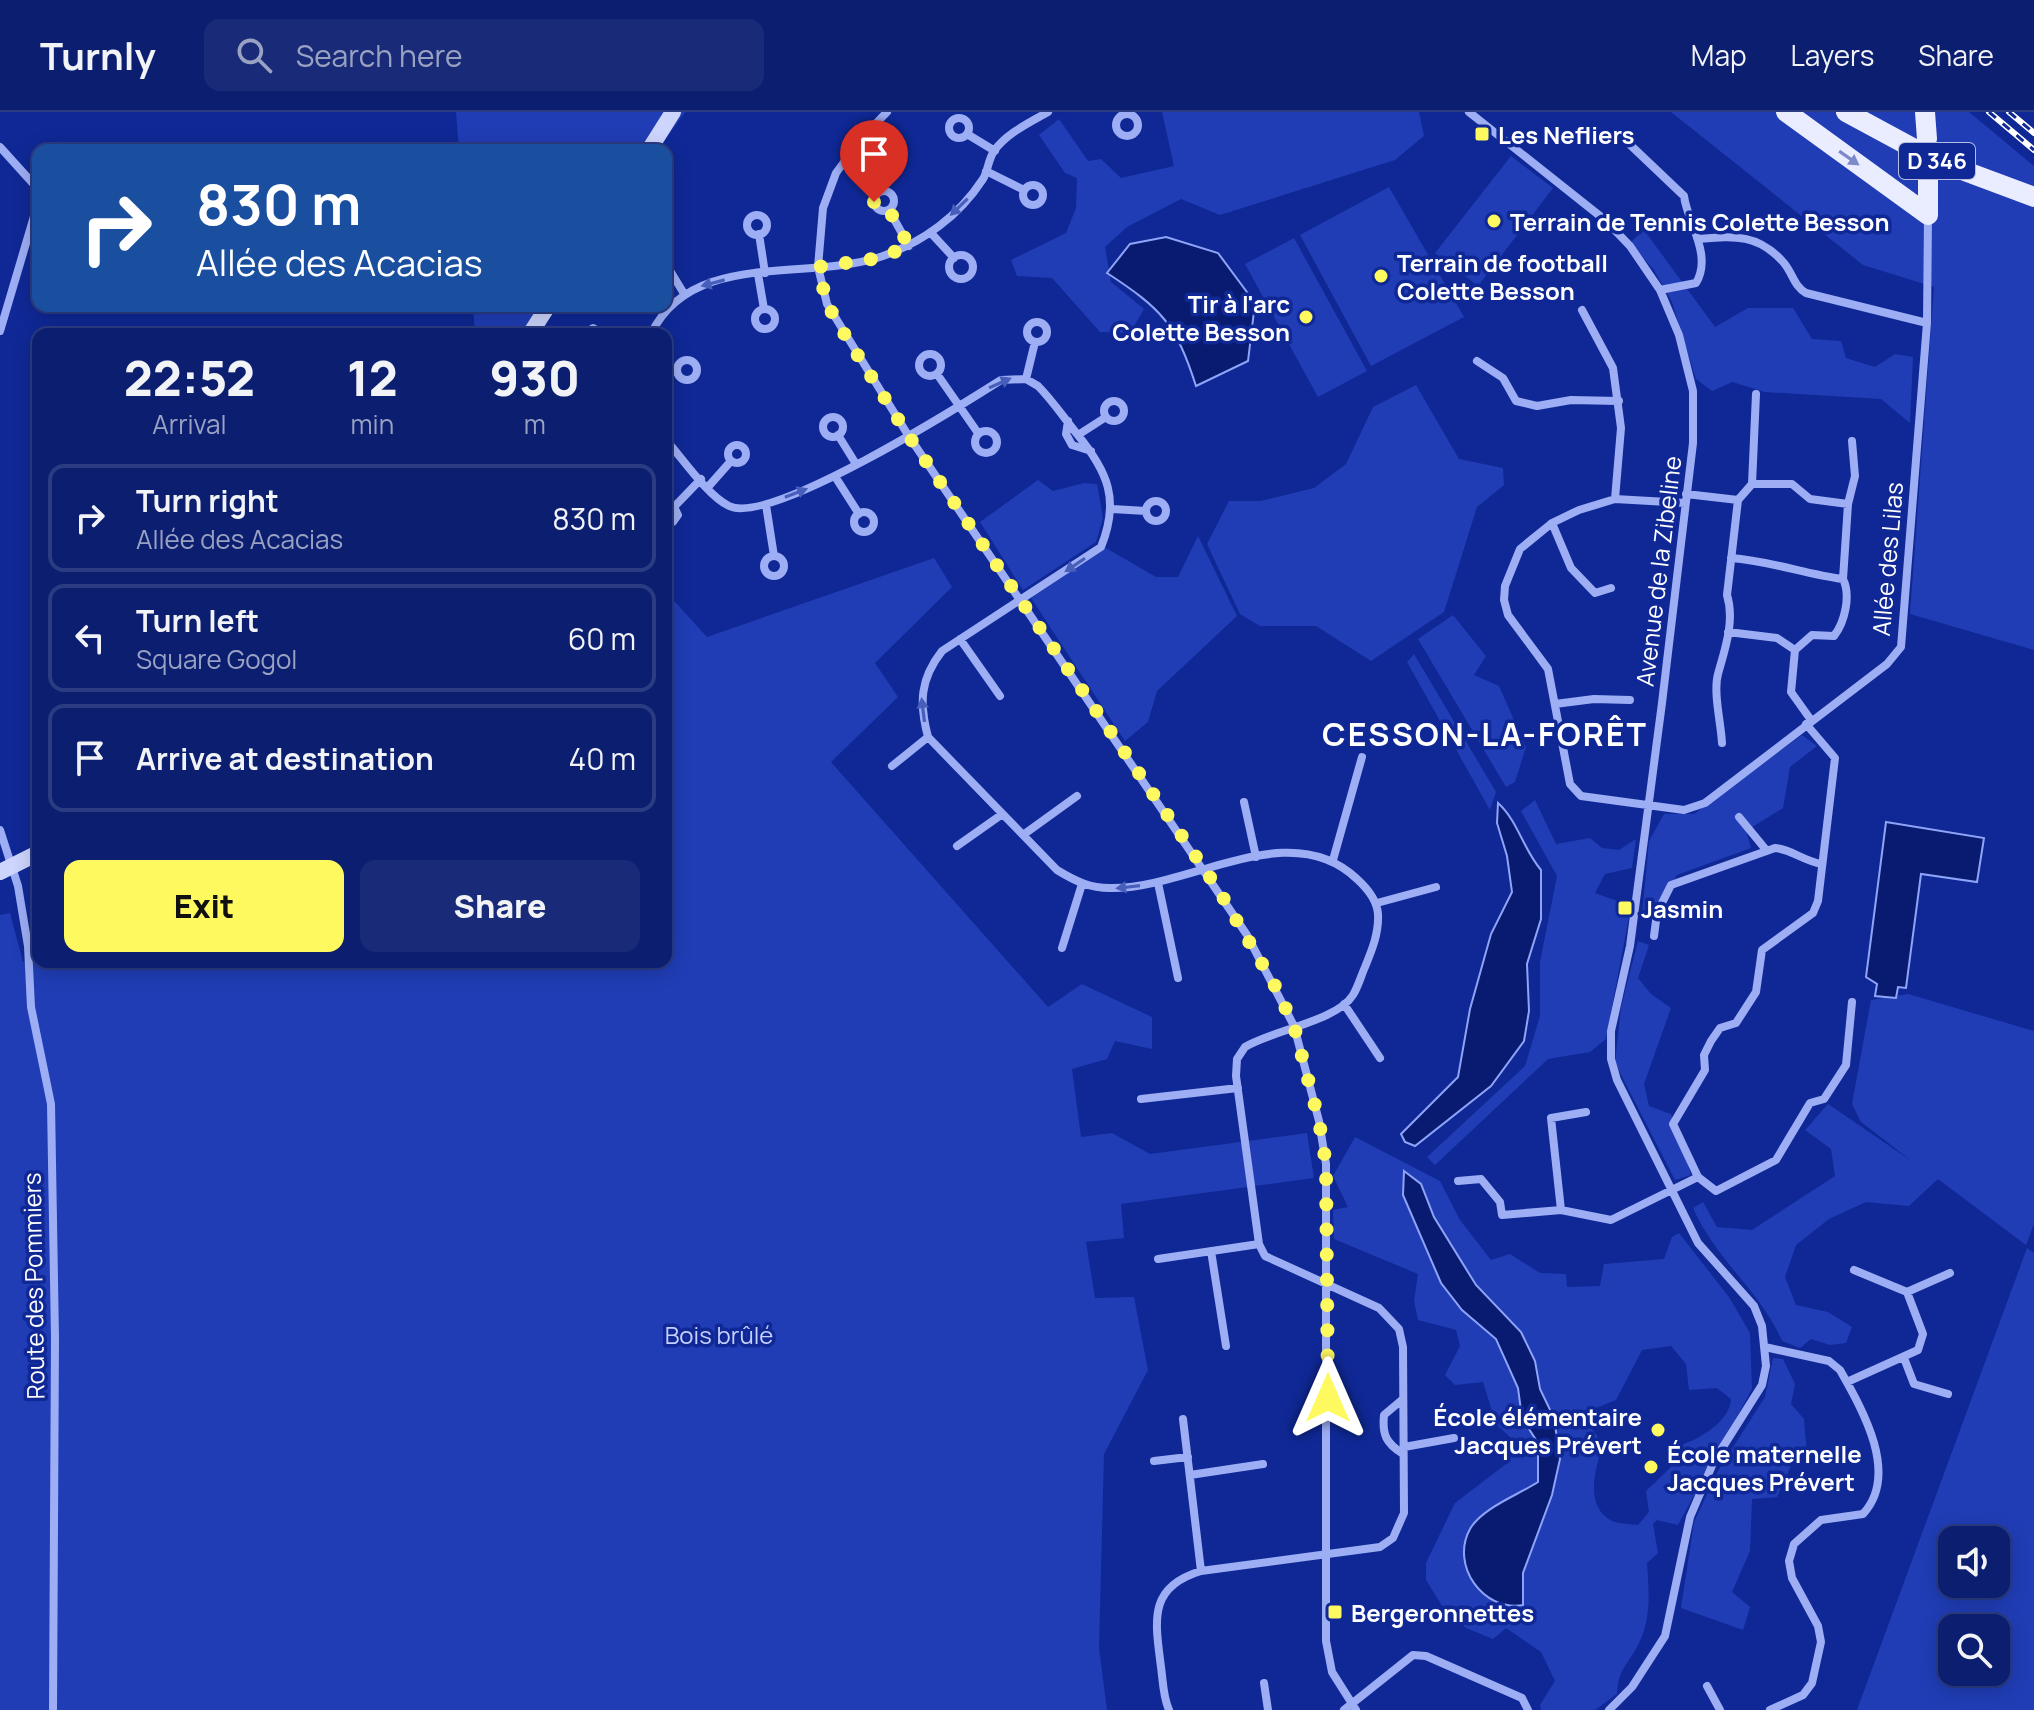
<!DOCTYPE html>
<meta charset="utf-8">
<style>
body{margin:0;font-family:Manrope,sans-serif;background:#192b78;color:#f1f3f6;height:100vh;display:flex;flex-direction:column;font-size:30px;white-space:nowrap}
*{box-sizing:border-box;margin:0}
p{font-size:26px;color:#9aa2c3}
.icon{flex:none;width:44px;height:44px;fill:none;stroke:currentColor;stroke-width:2;stroke-linecap:round;stroke-linejoin:round}
.map{position:relative;flex:1;overflow:hidden}
.sheet{position:absolute;left:32px;top:216px;width:640px;height:640px;display:flex;flex-direction:column;background:#0b1e70;border-radius:16px;box-shadow:0 4px 20px #0003,0 0 0 2px #2b3c83}
.sheet>*{flex:none}
.guide{position:absolute;left:32px;top:32px;width:640px;height:168px;border-radius:16px;box-shadow:0 4px 20px #0003,0 0 0 2px #2b3c83;background:#1a4fa0;color:#fff;overflow:hidden}
.controls{position:absolute;left:1938px;top:1414px;display:grid;gap:16px}
.controls a{display:grid;place-items:center;width:72px;height:72px;border-radius:16px;background:#0b1e70;box-shadow:0 4px 20px #0003,0 0 0 2px #2b3c83;font-size:40px}
.pin{position:absolute;display:grid;place-items:center;width:68px;height:68px;color:#fff;margin:-82px -34px;border-radius:50% 50% 50% 0;rotate:-45deg;box-shadow:0 0 8px #0007}
.pin .icon{rotate:45deg}
.me{position:absolute;width:88px;margin:-44px;rotate:0deg;stroke-linejoin:round;filter:drop-shadow(0 0 6px #0008)}
.turn{display:flex;align-items:center;gap:28px;height:168px;padding:0 32px;font-size:36px}
.turn .icon{width:104px;height:104px;stroke-width:2.5}
.turn b{display:block;font-size:56px;line-height:68px}
.eta{display:flex;justify-content:space-evenly;align-items:center;height:136px;text-align:center}
.eta b{font-size:48px;font-weight:800;line-height:56px}
.primary-button{display:flex;gap:16px;margin-top:auto;padding:16px 32px}
.primary-button a{flex:1;height:92px;border-radius:16px;background:#fff960;color:#111;font-size:32px;font-weight:800;line-height:92px;text-align:center}
.primary-button a+a{background:#192b78;color:#f1f3f6}
ul{padding:0;list-style:none}
li{display:flex;align-items:center;gap:24px;height:108px;margin:0 16px 12px;padding:0 16px;border:4px solid #2b3c83;border-radius:16px}
li div{flex:1}
li b{display:block;font-size:30px}
li em{font-style:normal}
header{display:flex;align-items:center;gap:48px;box-sizing:border-box;height:112px;padding:0 40px;background:#0b1e70;border-bottom:2px solid #2b3c83}
header strong{font-size:38px}
nav{display:flex;gap:44px;margin-inline-start:auto;font-size:28px}
.search{width:560px;height:72px;background:#192b78;display:flex;align-items:center;gap:20px;box-sizing:border-box;padding:0 28px;border-radius:16px;color:#9aa2c3;font-size:30px}
.map>svg:first-child{display:block}
.green{fill:#203db5;fill-rule:evenodd}
.water{fill:#091b70;stroke:#8ea4f8;stroke-width:2}
.lines{fill:none;stroke-linecap:round;stroke-linejoin:round}
.street{stroke:#9daef4;stroke-width:8}
.secondary{stroke:#cdd5fd;stroke-width:16}
.primary{stroke:#eaedff;stroke-width:20}
.rail-casing{stroke:#fff;stroke-width:6}
.rail{stroke:#0f2895;stroke-width:3;stroke-dasharray:9;stroke-linecap:butt}
.oneway{fill:#7c8aca}
.oneway2{fill:#485ebb}
.route{stroke:#fff960;stroke-width:14;stroke-dasharray:0 25.2}
.poi-dot{fill:#fff960;stroke:#0f2895;stroke-width:3}
.labels{text-anchor:middle;dominant-baseline:central;stroke-width:7;stroke-linejoin:round;paint-order:stroke}
.shield{fill:#0f2895;stroke:#b7bedf;stroke-width:2}
.shield-label{font-size:22px;font-weight:bold;fill:#fff}
.poi-label{font-size:24px;font-weight:bold;fill:#fff;stroke:#0f2895;text-anchor:start}
.street-label{font-size:24px;fill:#fff;stroke:#0f2895}
.park-label{font-size:24px;fill:#c5d0fe;stroke:#0f2895}
.district-label{font-size:32px;font-weight:bold;letter-spacing:2px;fill:#fff;stroke:#0f2895}
</style>
<header>
<strong>Turnly</strong>
<div class="search"><svg class="icon" aria-label="search" viewBox="0 0 24 24"><circle cx="10" cy="10" r="6"/><path d="M15 15l6 6"/></svg>Search here</div>
<nav><a>Map</a><a>Layers</a><a>Share</a></nav>
</header>
<div class="map">
<svg width="2034" height="1598" viewBox="0 0 2034 1598">
<rect width="100%" height="100%" fill="#0f2895"/>
<!-- green -->
<path class="green" d="M456,0H685L658,38H459Z
M1162,0H1419L1424,24L1395,48L1220,103L1181,87L1127,115L1105,135L1111,170L1144,197L1130,221L1100,220L1052,166L1017,164L1011,148L1066,121L1076,96L1077,66L1065,61L1039,23L1059,7L1088,49L1101,47L1121,66L1174,54Z
M1671,0H1969L2034,54V538L1910,502L1934,175L1863,153Z
M1511,44L1553,76L1478,174L1435,141Z
M1389,75L1464,205L1371,254L1300,123Z
M1644,118L1715,215L1748,196H1793L1812,227L1841,229L1846,246L1875,255L1895,242L1913,245L1910,311L1881,287L1765,280L1732,270L1712,279L1696,267L1672,190L1654,158L1630,131Z
M1294,126L1367,259L1318,285L1245,152Z
M473,194H548L528,222H475Z
M1416,273L1459,347L1503,356L1504,373L1477,395L1444,500L1371,549L1316,514H1260L1240,502L1207,432L1229,389H1261L1314,376L1346,352L1373,295Z
M1038,368L1053,379L1084,371L1097,372L1103,406L1096,430L1023,478L980,410Z
M1198,424L1237,504L1157,579L1148,610L1125,629L1031,486L1106,436L1156,465H1178Z
M934,446L952,475L875,551L898,585L831,650L1048,895L1082,872L1152,905V937L1115,929L1107,947L1072,957L1081,1025L1112,1021L1150,1042L1307,1021L1314,1066L1121,1092L1124,1126L1086,1130L1095,1186L1134,1185L1148,1258L1104,1342L1099,1536L1107,1598H0V803L10,801L23,850L38,845V850H666V480L707,525Z
M1453,503L1486,544L1474,563L1499,574L1526,635L1515,670L1506,675L1418,527Z
M1414,542L1496,680L1490,698L1407,550Z
M1802,623L1817,634L1790,655L1783,696L1746,719L1751,736L1677,763L1650,804L1642,803L1649,729L1664,702H1694Z
M1535,688L1556,732L1590,726L1602,736L1619,738L1636,727L1632,756L1605,762L1595,781L1631,794L1606,927L1590,940L1548,947L1435,1053L1427,1045L1525,954L1540,904V850L1557,764L1521,699Z
M1638,829L1649,833L1638,866L1651,882L1671,896L1644,972L1649,994L1671,1002L1691,1063L1675,1068L1615,951L1621,895Z
M1908,882L2034,919V1112L2026,1133L1938,1067L1909,1094L1866,1090L1829,1107L1796,1133L1785,1165L1796,1193L1828,1200L1852,1215L1846,1231L1830,1233L1811,1227L1800,1236L1782,1229C1762,1181 1715,1147 1693,1096L1703,1090L1717,1115L1752,1118L1835,1064L1831,1037L1805,1018L1828,992L1913,1050L1861,1010L1852,992L1871,888Z
M1355,1025L1440,1069L1460,1108L1491,1148L1510,1142L1540,1161L1566,1162L1567,1175L1600,1174L1604,1152L1664,1147L1672,1125L1679,1121L1729,1185L1750,1221L1752,1277L1678,1413L1657,1408L1653,1412L1658,1441L1647,1451C1649,1481 1652,1509 1636,1537C1624,1557 1619,1557 1617,1582L1595,1598H1541L1540,1593L1555,1569L1541,1540L1506,1516L1493,1527L1466,1516L1444,1497L1426,1468V1451L1455,1391L1510,1349L1513,1328L1496,1312L1483,1270L1455,1273L1445,1263L1460,1234L1456,1218L1418,1208L1414,1189L1418,1162L1334,1127L1333,1098L1348,1095L1333,1064ZM1671,1234L1686,1252L1689,1278L1717,1276L1731,1287C1730,1309 1700,1327 1681,1333L1670,1356L1646,1379L1649,1400L1638,1413C1630,1412 1619,1412 1612,1409C1583,1394 1596,1355 1603,1332L1581,1302L1616,1288L1642,1238Z
M2027,1136L2034,1141V1598H1857ZM1952,1428H1996V1472H1952ZM1952,1516H1996V1560H1952Z
M1773,1246L1783,1247L1795,1272L1791,1292L1804,1307L1807,1343L1793,1349L1777,1385L1752,1387L1750,1439L1732,1480L1750,1495L1743,1518L1681,1496L1694,1410L1718,1359L1765,1285Z"/>
<!-- water -->
<path class="water" d="M1166,125L1218,141L1255,191L1248,249L1196,274C1176,212 1162,197 1107,161L1130,132Z
M1498,691C1518,709 1523,737 1541,758V807L1527,852L1529,899L1524,929L1491,974L1415,1034L1405,1030L1401,1022L1458,965L1470,897L1491,822L1512,780L1507,744L1497,711Z
M1886,710L1984,726L1977,770L1921,762L1906,876L1898,875L1896,886L1875,884L1877,872L1866,865Z
M1404,1059L1421,1072L1434,1105L1476,1173L1521,1220L1535,1249L1540,1277L1554,1306L1560,1347L1552,1383L1523,1461V1493C1483,1500 1450,1453 1470,1417C1482,1396 1518,1383 1538,1370V1331L1522,1306L1518,1276L1496,1227L1462,1198L1441,1171L1403,1083Z"/>
<g class="lines">
<!-- street -->
<path class="street" d="M887,0L861,27L836,61L823,96L818,155L827,192L908,323L1247,823L1294,914L1319,1009L1326,1052V1529L1332,1560L1356,1598
M1469,0L1605,108L1630,134L1660,178L1679,223L1693,279V331L1662,591L1630,834L1611,919V947L1617,968L1698,1131L1754,1194L1762,1214L1766,1254L1762,1273L1714,1349L1690,1405L1665,1524L1632,1575L1609,1598
M1116 13a11 11 0 1 1 22 0a11 11 0 1 1-22 0Z
M949 16a10 10 0 1 1 20 0a10 10 0 1 1-20 0Z
M967,22L995,39
M1623,26L1684,84C1687,110 1713,143 1696,171L1660,178
M0,35L38,77
M986,59L1024,78
M1023 83a10 10 0 1 1 20 0a10 10 0 1 1-20 0Z
M874 89a10 10 0 1 1 20 0a10 10 0 1 1-20 0Z
M889,98L909,134
M747 113a10 10 0 1 1 20 0a10 10 0 1 1-20 0Z
M931,121L954,146
M759,122L765,161
M1698,127C1733,124 1758,121 1784,151C1793,162 1794,174 1806,181L1927,211
M666,132L669,139L666,146
M949 155a12 12 0 1 1 24 0a12 12 0 1 1-24 0Z
M666,152L683,180
M758,162L764,197
M755 207a10 10 0 1 1 20 0a10 10 0 1 1-20 0Z
M1582,198L1613,256L1621,316L1615,387
M1027 220a10 10 0 1 1 20 0a10 10 0 1 1-20 0Z
M0,219L38,91
M584,222L593,216L603,222
M651,222C692,137 808,170 883,144C923,130 959,104 983,67C988,59 988,48 994,39C1007,21 1029,11 1048,0
M919 253a11 11 0 1 1 22 0a11 11 0 1 1-22 0Z
M677 258a10 10 0 1 1 20 0a10 10 0 1 1-20 0Z
M1477,249L1503,266L1516,289L1537,294L1571,288L1619,289
M937,262L978,321
M1026,267L1035,230
M1104 299a10 10 0 1 1 20 0a10 10 0 1 1-20 0Z
M823 315a10 10 0 1 1 20 0a10 10 0 1 1-20 0Z
M1068,309L1066,322L1072,333L1091,339
M975 330a11 11 0 1 1 22 0a11 11 0 1 1-22 0Z
M838,323L856,352
M1078,323L1106,305
M666,328C682,346 708,384 729,394C770,414 960,294 1001,268L1026,267L1038,274C1053,289 1064,306 1077,322C1108,360 1120,388 1101,435L942,539C920,567 919,591 928,625L1057,758C1075,769 1091,777 1113,776C1191,776 1290,703 1357,767C1368,777 1377,788 1378,802C1379,821 1372,838 1365,855C1361,864 1358,875 1353,883C1337,909 1273,918 1245,935L1237,947L1236,964L1259,1132L1265,1144L1379,1196L1399,1217L1403,1235L1404,1401L1393,1426L1380,1435L1201,1459C1148,1475 1155,1508 1161,1555C1163,1569 1163,1585 1169,1598
M728 342a9 9 0 1 1 18 0a9 9 0 1 1-18 0Z
M836,366L859,402
M1752,372H1792L1810,387L1848,392L1843,467C1851,483 1845,510 1834,524L1812,523L1795,538L1791,580L1811,608
M708,375L731,349
M1686,382L1738,388
M1146 399a10 10 0 1 1 20 0a10 10 0 1 1-20 0Z
M1685,391L1615,387L1579,398L1552,411L1520,437L1505,474L1504,488L1508,503L1548,557L1570,672L1581,684L1684,698L1705,691L1887,552L1901,535L1927,211L1928,104
M1848,392L1855,364L1852,329
M666,393L674,395L678,403L673,410L666,411
M766,393L774,444
M674,395L701,367
M1112,397L1146,399
M854 410a10 10 0 1 1 20 0a10 10 0 1 1-20 0Z
M1552,411L1571,456L1595,481L1611,476
M764 454a10 10 0 1 1 20 0a10 10 0 1 1-20 0Z
M1731,446C1771,449 1805,462 1843,467
M1728,520L1777,526L1795,538
M960,527L1000,584
M1555,592L1594,587L1630,588
M1722,631C1721,611 1713,580 1718,562C1725,537 1735,509 1727,483L1738,388L1752,372L1756,282
M892,654L928,625
M1244,690L1256,745
M1739,705L1767,739
M0,718L18,774L28,834L31,895L51,992L55,1226L53,1598
M1023,723L1077,684
M957,734L1001,703
M1333,748L1362,645
M1158,771L1178,866
M1377,791L1436,775
M1654,824L1657,801L1671,773L1775,736C1791,737 1803,749 1822,752
M1062,836L1082,772
M1344,892L1380,946
M1141,987L1238,976
M1698,1065L1716,1079L1776,1048L1810,991L1824,987L1846,953L1852,890
M1458,1069L1481,1067L1500,1090L1502,1103L1561,1098L1611,1108L1698,1065L1673,1012L1705,958L1704,943L1711,929L1720,916L1736,911L1756,880L1762,838L1813,801L1818,789L1835,646L1806,612
M1561,1098L1551,1006L1586,1000
M1211,1139L1226,1234
M1158,1147L1259,1132
M1854,1158L1907,1180L1950,1161
M1765,1235L1829,1249L1840,1258C1862,1297 1900,1362 1863,1402L1821,1408L1794,1432L1789,1449L1792,1466L1818,1514L1821,1530L1812,1571L1803,1583L1770,1598
M1904,1246L1914,1272L1948,1282
M1847,1270L1918,1238L1923,1222L1907,1180
M1403,1287L1384,1303C1382,1323 1386,1331 1403,1342
M1183,1307L1201,1459
M1404,1335L1454,1326
M1154,1349L1188,1345
M1190,1363L1263,1352
M1264,1571L1268,1598
M1707,1574L1720,1598
M1344,1598L1413,1543L1426,1544L1522,1586L1528,1598"/>
<!-- secondary -->
<path class="secondary" d="M649,38L673,0
M530,222L548,194
M0,760L38,741"/>
<!-- primary -->
<path class="primary" d="M1786,0L1928,103
M1846,0L1935,48L2034,85
M1925,0L1927,27
M1928,58V103"/>
<defs>
<path id="rail" d="M1989,0L2034,38
M2009,0L2034,21"/>
</defs>
<!-- rail casing -->
<use href="#rail" class="rail-casing"/>
<!-- rail -->
<use href="#rail" class="rail"/>
</g>
<!-- one-way arrows -->
<defs><path id="oneway-solid" d="M-6-.8H1V-3.2L6.5 0L1 3.2V.8H-6Z" transform="scale(2)"/></defs>
<use class="oneway" href="#oneway-solid" transform="translate(1849 46) rotate(35)"/>
<g class="oneway2">
<use href="#oneway-solid" transform="translate(959 95) rotate(136)"/>
<use href="#oneway-solid" transform="translate(713 171) rotate(165)"/>
<use href="#oneway-solid" transform="translate(1000 271) rotate(-24)"/>
<use href="#oneway-solid" transform="translate(796 381) rotate(-21)"/>
<use href="#oneway-solid" transform="translate(1075 453) rotate(146)"/>
<use href="#oneway-solid" transform="translate(923 598) rotate(-97)"/>
<use href="#oneway-solid" transform="translate(1128 775) rotate(173)"/>
</g>
<g class="lines">
<!-- route -->
<path class="route" d="M874,90L880,98H889L909,134L879,146L818,155L827,192L845,223L908,323L1218,777L1274,872L1294,914L1319,1009L1326,1052L1328,1286"/>
</g>
<!-- markers -->
<g class="poi-dot">
<rect x="1474" y="14" width="16" height="16" rx="4"/>
<circle cx="1494" cy="109" r="8"/>
<circle cx="1381" cy="164" r="8"/>
<circle cx="1306" cy="205" r="8"/>
<rect x="1617" y="788" width="16" height="16" rx="4"/>
<circle cx="1658" cy="1318" r="8"/>
<circle cx="1651" cy="1355" r="8"/>
<rect x="1327" y="1492" width="16" height="16" rx="4"/>
</g>
<g class="labels">
<!-- shield labels -->
<rect class="shield" x="1899" y="31" width="76" height="36" rx="6"/>
<g class="shield-label">
<text x="1937" y="49">D 346</text>
</g>
<!-- poi labels -->
<g class="poi-label">
<text x="1498" y="22">Les Nefliers</text>
<text x="1510" y="109">Terrain de Tennis Colette Besson</text>
<text x="1397" y="150">Terrain de football<tspan x="1397" dy="28">Colette Besson</tspan></text>
<text x="1290" y="191" text-anchor="end">Tir à l'arc<tspan x="1290" dy="28">Colette Besson</tspan></text>
<text x="1641" y="796">Jasmin</text>
<text x="1642" y="1304" text-anchor="end">École élémentaire<tspan x="1642" dy="28">Jacques Prévert</tspan></text>
<text x="1667" y="1341">École maternelle<tspan x="1667" dy="28">Jacques Prévert</tspan></text>
<text x="1351" y="1500">Bergeronnettes</text>
</g>
<!-- street labels -->
<g class="street-label">
<text transform="translate(1887 447) rotate(-85)">Allée des Lilas</text>
<text transform="translate(1658 459) rotate(-83)">Avenue de la Zibeline</text>
<text transform="translate(33 1174) rotate(-91)">Route des Pommiers</text>
</g>
<!-- park labels -->
<g class="park-label">
<text x="719" y="1222">Bois brûlé</text>
</g>
<!-- district labels -->
<g class="district-label">
<text x="1485" y="622">CESSON-LA-FORÊT</text>
</g>
</g>
</svg>
<div class="controls">
<a><svg class="icon" aria-label="sound" viewBox="0 0 24 24"><path d="M4 9h4l5-4v14l-5-4H4zM17 9q2 3 0 6"/></svg></a>
<a><svg class="icon" aria-label="search" viewBox="0 0 24 24"><circle cx="10" cy="10" r="6"/><path d="M15 15l6 6"/></svg></a>
</div>
<div class="pin" style="left:874px;top:90px;background:#d93025"><svg class="icon" aria-label="arrive" viewBox="0 0 24 24"><path d="M6 21V4h12l-3 4 3 4H6"/></svg></div>
<svg class="me" style="left:1328px;top:1286px" viewBox="-20 -20 40 40"><path d="M0-17L14 15 0 8-14 15z" fill="#fff960" stroke="#fff" stroke-width="4"/></svg>
<div class="guide">
<div class="turn"><svg class="icon" aria-label="right" viewBox="0 0 24 24"><path d="M7 20v-9h11M14 6l5 5-5 5"/></svg><div><b>830 m</b>Allée des Acacias</div></div>
</div>
<section class="sheet">
<div class="eta">
<div><b>22:52</b><p>Arrival</p></div>
<div><b>12</b><p>min</p></div>
<div><b>930</b><p>m</p></div>
</div>
<ul>
<li><svg class="icon" aria-label="right" viewBox="0 0 24 24"><path d="M7 20v-9h11M14 6l5 5-5 5"/></svg><div><b>Turn right</b><p>Allée des Acacias</p></div><em>830 m</em></li>
<li><svg class="icon" aria-label="left" viewBox="0 0 24 24"><path d="M17 20v-9H6M10 6l-5 5 5 5"/></svg><div><b>Turn left</b><p>Square Gogol</p></div><em>60 m</em></li>
<li><svg class="icon" aria-label="arrive" viewBox="0 0 24 24"><path d="M6 21V4h12l-3 4 3 4H6"/></svg><div><b>Arrive at destination</b></div><em>40 m</em></li>
</ul>
<div class="primary-button"><a>Exit</a><a>Share</a></div>
</section>
</div>
